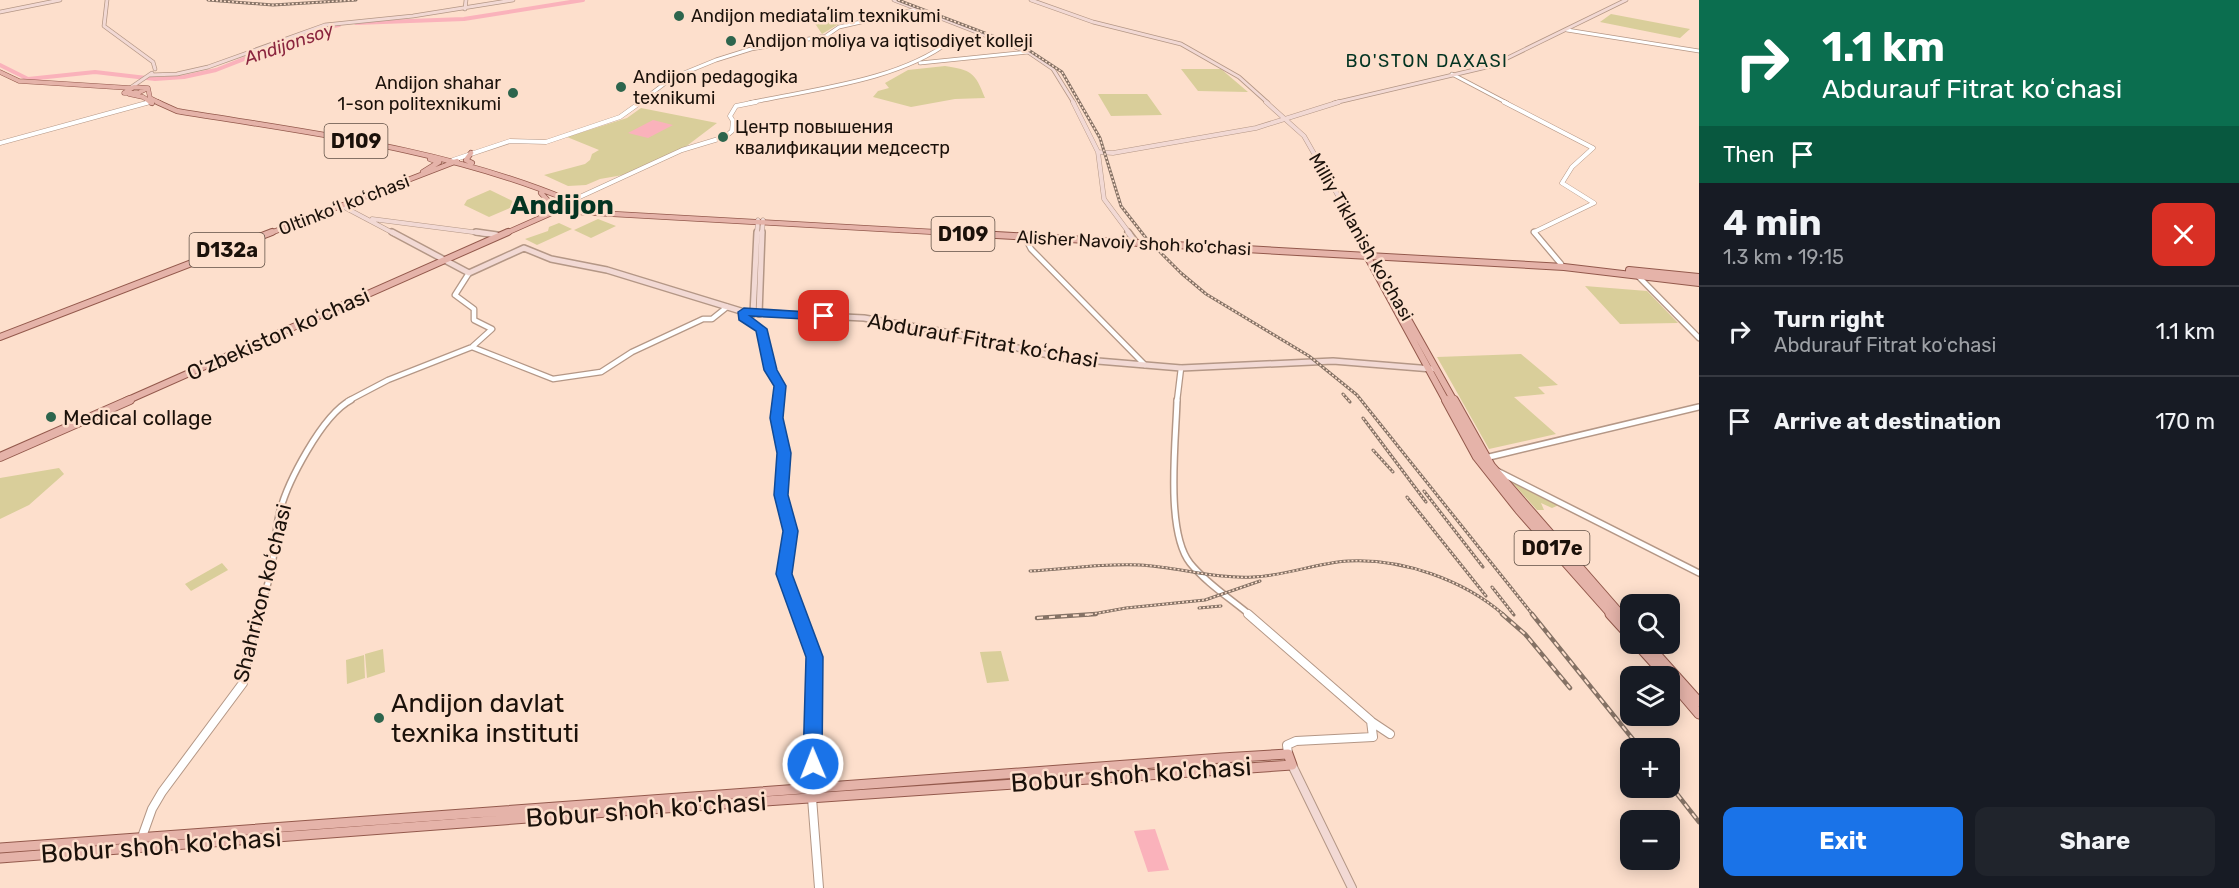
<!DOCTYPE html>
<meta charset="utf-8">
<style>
body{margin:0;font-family:Rubik,sans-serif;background:#20242c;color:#f1f3f6;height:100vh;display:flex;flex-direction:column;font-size:22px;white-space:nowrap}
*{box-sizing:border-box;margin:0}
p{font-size:20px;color:#9ea1a6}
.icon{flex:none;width:33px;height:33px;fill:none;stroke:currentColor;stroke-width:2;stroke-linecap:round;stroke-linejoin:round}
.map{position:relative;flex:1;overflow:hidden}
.panel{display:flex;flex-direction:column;background:#171b24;width:540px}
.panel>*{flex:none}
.top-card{background:#0b6e4f;color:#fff;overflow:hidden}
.fabs{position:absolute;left:1620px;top:594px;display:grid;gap:12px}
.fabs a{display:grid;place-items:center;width:60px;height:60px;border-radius:12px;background:#171b24;box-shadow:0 3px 15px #0003;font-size:30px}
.pin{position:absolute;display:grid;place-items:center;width:51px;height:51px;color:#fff;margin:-26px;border-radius:12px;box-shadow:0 3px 9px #0006}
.me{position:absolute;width:66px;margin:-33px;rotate:359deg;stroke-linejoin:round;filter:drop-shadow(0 0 4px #0008)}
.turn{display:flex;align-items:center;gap:21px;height:126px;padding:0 24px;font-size:27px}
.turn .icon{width:78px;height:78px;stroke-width:2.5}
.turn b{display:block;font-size:42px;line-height:51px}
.then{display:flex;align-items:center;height:57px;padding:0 24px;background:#0003;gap:12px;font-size:22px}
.round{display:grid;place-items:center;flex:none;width:63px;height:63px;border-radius:12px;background:#20242c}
.head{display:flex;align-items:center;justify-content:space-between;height:102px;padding:0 24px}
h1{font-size:36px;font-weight:700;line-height:45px}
.cta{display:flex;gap:12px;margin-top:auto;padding:12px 24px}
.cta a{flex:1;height:69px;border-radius:12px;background:#1a73e8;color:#fff;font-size:24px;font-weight:700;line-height:69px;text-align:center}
.cta a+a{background:#20242c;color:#f1f3f6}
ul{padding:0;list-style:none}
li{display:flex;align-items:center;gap:18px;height:90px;padding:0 24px;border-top:2px solid #363941}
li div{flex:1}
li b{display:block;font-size:22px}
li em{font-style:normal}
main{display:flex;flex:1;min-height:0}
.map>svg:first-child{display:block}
.green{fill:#d9ce9a}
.water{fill:#fab2bb}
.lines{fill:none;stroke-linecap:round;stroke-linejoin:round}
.river{stroke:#fab2bb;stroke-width:4}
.tertiary-far4-casing{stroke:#b49786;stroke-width:4.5}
.tertiary-far3-casing{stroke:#b49786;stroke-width:5}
.tertiary-far2-casing{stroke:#b49786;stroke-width:7}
.tertiary-far1-casing{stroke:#b49786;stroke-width:8}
.tertiary-casing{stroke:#b49786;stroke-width:10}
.secondary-far3-casing{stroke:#b49786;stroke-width:4.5}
.secondary-far2-casing{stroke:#b49786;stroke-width:5}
.secondary-far1-casing{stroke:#b49786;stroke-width:8}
.secondary-casing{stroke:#b49786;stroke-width:10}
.primary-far4-casing{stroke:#93594c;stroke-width:5}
.primary-far3-casing{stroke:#93594c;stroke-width:6}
.primary-far2-casing{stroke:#93594c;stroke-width:8}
.primary-far1-casing{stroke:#93594c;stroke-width:10}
.primary-casing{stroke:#93594c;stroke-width:11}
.tertiary-far4{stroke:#fff;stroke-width:3}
.tertiary-far3{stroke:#fff;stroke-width:4}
.tertiary-far2{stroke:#fff;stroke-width:4.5}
.tertiary-far1{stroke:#fff;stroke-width:5}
.tertiary{stroke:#fff;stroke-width:8}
.secondary-far3{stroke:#f2d9d4;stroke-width:3}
.secondary-far2{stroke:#f2d9d4;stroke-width:4}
.secondary-far1{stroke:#f2d9d4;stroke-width:5}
.secondary{stroke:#f2d9d4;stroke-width:8}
.primary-far4{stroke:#e5b3a9;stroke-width:4}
.primary-far3{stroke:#e5b3a9;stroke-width:4.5}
.primary-far2{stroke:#e5b3a9;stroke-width:6}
.primary-far1{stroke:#e5b3a9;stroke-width:8}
.primary{stroke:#e5b3a9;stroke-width:9}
.rail-far1-casing{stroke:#857265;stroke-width:3}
.rail-casing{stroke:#857265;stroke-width:4.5}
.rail-far1{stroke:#fddfcc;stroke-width:1.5;stroke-dasharray:2;stroke-linecap:butt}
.rail{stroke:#fddfcc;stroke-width:2;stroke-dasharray:6;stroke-linecap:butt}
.route{fill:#1a73e8;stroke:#114b97;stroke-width:1.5}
.poi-dot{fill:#2d654d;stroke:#fddfcc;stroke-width:2}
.labels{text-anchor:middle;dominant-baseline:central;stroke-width:5;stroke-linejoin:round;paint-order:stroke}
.far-poi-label{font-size:18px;fill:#1b110a;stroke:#fddfcc;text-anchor:start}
.far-water-label{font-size:18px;font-style:italic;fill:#8b263f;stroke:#fddfcc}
.far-neighbourhood-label{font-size:18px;letter-spacing:1.5px;fill:#033422;stroke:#fddfcc}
.far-street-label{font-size:18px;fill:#1b110a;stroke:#fddfcc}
.shield{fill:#fddfcc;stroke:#5f4f44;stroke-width:1.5}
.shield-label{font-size:20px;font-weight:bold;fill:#1b110a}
.street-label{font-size:21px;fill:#1b110a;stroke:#fddfcc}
.poi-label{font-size:21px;fill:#1b110a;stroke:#fddfcc;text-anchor:start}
.near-poi-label{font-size:26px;fill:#1b110a;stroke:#fddfcc;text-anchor:start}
.near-street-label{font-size:26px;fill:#1b110a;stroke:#fddfcc}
.far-town-label{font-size:27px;font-weight:bold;fill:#033422;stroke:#fddfcc}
</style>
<main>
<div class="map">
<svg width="1699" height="888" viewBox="0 0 1699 888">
<rect width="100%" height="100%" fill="#fddfcc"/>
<!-- green -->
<path class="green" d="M828,11L847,19L822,34L814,22L801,18Z
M1611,14L1690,29L1680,38L1600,22Z
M945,66C971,70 975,72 985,98L955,99L911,107L873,97L878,91L889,88L885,83L908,70Z
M1181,69H1221L1248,92L1198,91Z
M1098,94H1147L1162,115L1111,116Z
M641,108L717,123L684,148L623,175L600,179L586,185L568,186L544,175L585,164L590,160L592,154L599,150L567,137L627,118Z
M490,190L519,204L489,217L464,205L467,200Z
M598,219L616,226L591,238L574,230Z
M559,223L572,229L537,245L525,239L548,231L549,227Z
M1585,286L1647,291L1678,323L1620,324Z
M1521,354L1558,385L1538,387L1545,394L1514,397L1556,434L1489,449L1437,357Z
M59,468L64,474L29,505L0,519V478Z
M1509,479L1559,505L1552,508L1541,503L1544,510H1537Z
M222,563L228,570L191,591L185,584Z
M383,649L385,672L367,678L365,654Z
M1001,651L1009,681L987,683L980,652Z
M364,655L365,678L347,684L346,660Z"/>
<!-- water -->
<path class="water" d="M653,120L673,125L648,138L628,133Z
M1155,829L1169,870L1148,872L1134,831Z"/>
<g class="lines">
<!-- river -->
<path class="river" d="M356,23L464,19L583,0
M0,65L28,79L95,72L155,79L184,77L216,70L320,29L339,25"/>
<defs>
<path id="tertiary-far4" d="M1567,30L1699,51
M920,63L1028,52
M1452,74L1507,103
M146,103L150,102
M639,103L672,78L716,60L751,49L826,36L839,27L918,9
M749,103C813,89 897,81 949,42"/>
<path id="tertiary-far3" d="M1504,102L1593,148L1572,167L1562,183L1594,203
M0,143L150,102
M453,160L510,141L546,142L620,117L641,102
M571,201L682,150L725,137L732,131L733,121L730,116L736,106L756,102
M1536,234L1534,232L1594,203"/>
<path id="tertiary-far2" d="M1534,232L1561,264
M1025,237L1031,249L1145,365
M1637,275L1699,338
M744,312L745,320L761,329L771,370L780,386L778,401
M472,347L553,379L601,372L632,352L703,319H712L727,307
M348,401L388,380L472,347L492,329L474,320V309L455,295L469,273
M1177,401L1181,368"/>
<path id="tertiary-far1" d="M778,400L776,418L784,453L781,495L791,531L784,577L801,615
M1177,400C1176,440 1165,531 1190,563C1206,583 1231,599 1250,615
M1485,458L1699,407
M1497,471L1699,573
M258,615C263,599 269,583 272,566C275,549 275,532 279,515C286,484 322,415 351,400"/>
<path id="tertiary" d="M800,614L815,657L812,798L819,888
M1248,614L1371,721L1373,737L1296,741L1287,745L1288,754
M1372,722L1390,734
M142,837L152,809L162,792L243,683L249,646L258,614"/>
<path id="secondary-far3" d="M107,0L104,26L153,62L155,69
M894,0L1028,52L1053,69L1074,103
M1031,0L1093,22L1181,44L1239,77L1268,103
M465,9L466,0
M0,12L60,0
M150,75L177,74L208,67L325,25L413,16L513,0
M130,88L152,73
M1334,103L1491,66L1626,0"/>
<path id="secondary-far2" d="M1073,102L1098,152L1104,199L1130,234
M1266,102L1304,136L1360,234
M1098,152L1113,153L1256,128L1339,102
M342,206L395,234
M372,219L488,234
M757,234L758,220
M762,234L763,220"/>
<path id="secondary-far1" d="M392,232L469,273L524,248L551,259L607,270L744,312L864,318L956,334L1062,358L1181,368L1333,361L1432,369
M476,232L497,235
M1128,232L1134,240
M1359,232L1370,252
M753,314L757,232
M759,314L762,232"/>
<path id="secondary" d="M1292,765L1352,888"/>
<path id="primary-far4" d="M0,72L19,81L130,88
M134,87L148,88L138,93H124Z
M148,88L150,98L160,103
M129,94L143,97L152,103"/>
<path id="primary-far3" d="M150,102L152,103
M157,102L177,111C310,133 443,148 568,200
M471,153L466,160L472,163
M423,172L439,162L430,159
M541,193L551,204
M571,201L597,210
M560,211L970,234
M268,234L457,161
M504,234L556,211"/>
<path id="primary-far2" d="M943,232L1564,267L1699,283
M1366,254L1446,401
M1629,270L1699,277
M1386,280L1454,401
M0,337L272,232
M126,401L508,232"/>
<path id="primary-far1" d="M1446,400L1477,457L1519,510L1612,615
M1454,400L1491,466L1621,615
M0,457L130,400"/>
<path id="primary" d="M1610,614L1630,636
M1620,614L1630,625
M1637,644L1666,676
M1647,644L1699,702
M1670,680L1699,714
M0,848L1222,758L1288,754L1292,765L621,811L0,858"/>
</defs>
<!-- tertiary-far4 casing -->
<use href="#tertiary-far4" class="tertiary-far4-casing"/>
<!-- tertiary-far3 casing -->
<use href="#tertiary-far3" class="tertiary-far3-casing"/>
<!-- tertiary-far2 casing -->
<use href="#tertiary-far2" class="tertiary-far2-casing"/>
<!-- tertiary-far1 casing -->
<use href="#tertiary-far1" class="tertiary-far1-casing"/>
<!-- tertiary casing -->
<use href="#tertiary" class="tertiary-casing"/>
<!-- secondary-far3 casing -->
<use href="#secondary-far3" class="secondary-far3-casing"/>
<!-- secondary-far2 casing -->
<use href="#secondary-far2" class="secondary-far2-casing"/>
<!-- secondary-far1 casing -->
<use href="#secondary-far1" class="secondary-far1-casing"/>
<!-- secondary casing -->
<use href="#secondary" class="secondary-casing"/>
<!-- primary-far4 casing -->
<use href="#primary-far4" class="primary-far4-casing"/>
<!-- primary-far3 casing -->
<use href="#primary-far3" class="primary-far3-casing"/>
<!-- primary-far2 casing -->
<use href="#primary-far2" class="primary-far2-casing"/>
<!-- primary-far1 casing -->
<use href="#primary-far1" class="primary-far1-casing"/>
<!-- primary casing -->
<use href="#primary" class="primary-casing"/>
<!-- tertiary-far4 -->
<use href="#tertiary-far4" class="tertiary-far4"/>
<!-- tertiary-far3 -->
<use href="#tertiary-far3" class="tertiary-far3"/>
<!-- tertiary-far2 -->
<use href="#tertiary-far2" class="tertiary-far2"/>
<!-- tertiary-far1 -->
<use href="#tertiary-far1" class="tertiary-far1"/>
<!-- tertiary -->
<use href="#tertiary" class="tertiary"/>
<!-- secondary-far3 -->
<use href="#secondary-far3" class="secondary-far3"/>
<!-- secondary-far2 -->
<use href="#secondary-far2" class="secondary-far2"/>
<!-- secondary-far1 -->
<use href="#secondary-far1" class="secondary-far1"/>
<!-- secondary -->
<use href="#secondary" class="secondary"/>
<!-- primary-far4 -->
<use href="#primary-far4" class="primary-far4"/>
<!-- primary-far3 -->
<use href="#primary-far3" class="primary-far3"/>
<!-- primary-far2 -->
<use href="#primary-far2" class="primary-far2"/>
<!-- primary-far1 -->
<use href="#primary-far1" class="primary-far1"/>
<!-- primary -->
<use href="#primary" class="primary"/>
<defs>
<path id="rail-far1" d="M208,0L273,5L356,0
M898,0L1027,49L1062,72L1100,138L1121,206L1146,238L1181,273L1206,294L1309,356L1357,395L1533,615
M1343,394L1350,402
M1363,418L1426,502
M1373,450L1393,472
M1424,491L1483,567
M1407,497L1486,596
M1030,571C1066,569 1104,563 1140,565C1178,567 1214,579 1253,577C1285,576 1316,563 1348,561C1402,558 1464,580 1504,615
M1492,587L1514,615
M1199,608L1221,606
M1087,615L1126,608L1205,600L1260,581"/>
<path id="rail" d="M1502,614L1525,634L1570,688
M1532,614L1640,748
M1037,618L1096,614
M1670,785L1699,822"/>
</defs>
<!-- rail-far1 casing -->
<use href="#rail-far1" class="rail-far1-casing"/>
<!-- rail casing -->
<use href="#rail" class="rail-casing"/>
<!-- rail-far1 -->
<use href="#rail-far1" class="rail-far1"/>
<!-- rail -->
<use href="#rail" class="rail"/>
</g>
<!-- route -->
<path class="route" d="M744,308L824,313L829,316L824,320L750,316L767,329L777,370L786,386L783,418L791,453L788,495L798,531L792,574L823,657L822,764L819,770L813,773L806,770L803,764L806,657L776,574L783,531L774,495L777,453L770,418L774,386L764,370L756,331L739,320L738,312Z"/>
<!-- markers -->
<g class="poi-dot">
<circle cx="679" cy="16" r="6"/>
<circle cx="731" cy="41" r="6"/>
<circle cx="621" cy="87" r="6"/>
<circle cx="513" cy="93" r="6"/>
<circle cx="723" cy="137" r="6"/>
<circle cx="51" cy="417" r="6"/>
<circle cx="379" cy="718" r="6"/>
</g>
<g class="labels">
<!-- far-poi labels -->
<g class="far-poi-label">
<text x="691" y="16">Andijon mediataʼlim texnikumi</text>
<text x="743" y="41">Andijon moliya va iqtisodiyet kolleji</text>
<text x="633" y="77">Andijon pedagogika<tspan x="633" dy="21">texnikumi</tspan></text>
<text x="501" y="83" text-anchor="end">Andijon shahar<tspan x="501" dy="21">1-son politexnikumi</tspan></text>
<text x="735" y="127">Центр повышения<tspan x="735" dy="21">квалификации медсестр</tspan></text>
</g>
<!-- far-water labels -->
<g class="far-water-label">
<text transform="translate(289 44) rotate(-19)">Andijonsoy</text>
</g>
<!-- far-neighbourhood labels -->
<g class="far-neighbourhood-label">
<text x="1427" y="61">BO'STON DAXASI</text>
</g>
<!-- far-street labels -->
<g class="far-street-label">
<text transform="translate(344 205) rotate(-21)">Oltinkoʻl koʻchasi</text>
<text transform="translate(1361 237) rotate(60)">Milliy Tiklanish ko'chasi</text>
<text transform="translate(1134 243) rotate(3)">Alisher Navoiy shoh ko'chasi</text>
</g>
<!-- shield labels -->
<g class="shield">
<rect x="324.5" y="124" width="63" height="34" rx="4.5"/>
<rect x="931.5" y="217" width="63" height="34" rx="4.5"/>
<rect x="189.5" y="233" width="75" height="34" rx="4.5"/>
<rect x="1514.5" y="531" width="75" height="34" rx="4.5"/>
</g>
<g class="shield-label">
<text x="356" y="141">D109</text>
<text x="963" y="234">D109</text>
<text x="227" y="250">D132a</text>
<text x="1552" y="548">D017e</text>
</g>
<!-- street labels -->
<g class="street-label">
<text transform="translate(278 334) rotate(-24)">Oʻzbekiston koʻchasi</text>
<text transform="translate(983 340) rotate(10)">Abdurauf Fitrat koʻchasi</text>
<text transform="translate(262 593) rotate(-76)">Shahrixon koʻchasi</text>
</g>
<!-- poi labels -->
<g class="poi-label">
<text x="63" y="417">Medical collage</text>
</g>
<!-- near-poi labels -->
<g class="near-poi-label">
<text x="391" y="703">Andijon davlat<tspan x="391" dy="30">texnika instituti</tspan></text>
</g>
<!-- near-street labels -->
<g class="near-street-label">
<text transform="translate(1131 775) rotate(-4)">Bobur shoh ko'chasi</text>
<text transform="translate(646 810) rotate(-4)">Bobur shoh ko'chasi</text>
<text transform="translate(161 846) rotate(-4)">Bobur shoh ko'chasi</text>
</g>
<!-- far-town labels -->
<g class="far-town-label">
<text x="562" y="205">Andijon</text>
</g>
</g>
</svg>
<div class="fabs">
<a><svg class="icon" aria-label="search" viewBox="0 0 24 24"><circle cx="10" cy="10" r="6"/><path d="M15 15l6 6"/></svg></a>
<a><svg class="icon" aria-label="layers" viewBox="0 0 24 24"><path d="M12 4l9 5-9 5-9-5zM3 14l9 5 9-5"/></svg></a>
<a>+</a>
<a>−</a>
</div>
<div class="pin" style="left:824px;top:316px;background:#d93025"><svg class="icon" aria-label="arrive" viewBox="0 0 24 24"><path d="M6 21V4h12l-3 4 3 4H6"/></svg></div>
<svg class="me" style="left:813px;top:764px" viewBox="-20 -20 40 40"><circle r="17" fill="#1a73e8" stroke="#fff" stroke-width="3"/><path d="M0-11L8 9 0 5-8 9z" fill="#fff"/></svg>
</div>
<section class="panel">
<div class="top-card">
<div class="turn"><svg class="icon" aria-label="right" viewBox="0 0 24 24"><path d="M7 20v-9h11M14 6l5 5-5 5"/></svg><div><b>1.1 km</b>Abdurauf Fitrat koʻchasi</div></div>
<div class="then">Then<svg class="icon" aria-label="arrive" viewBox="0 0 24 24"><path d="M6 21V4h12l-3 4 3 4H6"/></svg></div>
</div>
<div class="head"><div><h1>4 min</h1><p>1.3 km · 19:15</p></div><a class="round" style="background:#d93025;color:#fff"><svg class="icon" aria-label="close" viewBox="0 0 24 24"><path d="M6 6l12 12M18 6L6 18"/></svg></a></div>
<ul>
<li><svg class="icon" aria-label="right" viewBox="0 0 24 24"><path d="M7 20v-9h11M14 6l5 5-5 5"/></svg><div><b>Turn right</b><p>Abdurauf Fitrat koʻchasi</p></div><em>1.1 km</em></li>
<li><svg class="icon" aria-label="arrive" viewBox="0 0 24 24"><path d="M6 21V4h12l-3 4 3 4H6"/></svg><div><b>Arrive at destination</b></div><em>170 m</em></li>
</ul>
<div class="cta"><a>Exit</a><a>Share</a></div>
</section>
</main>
